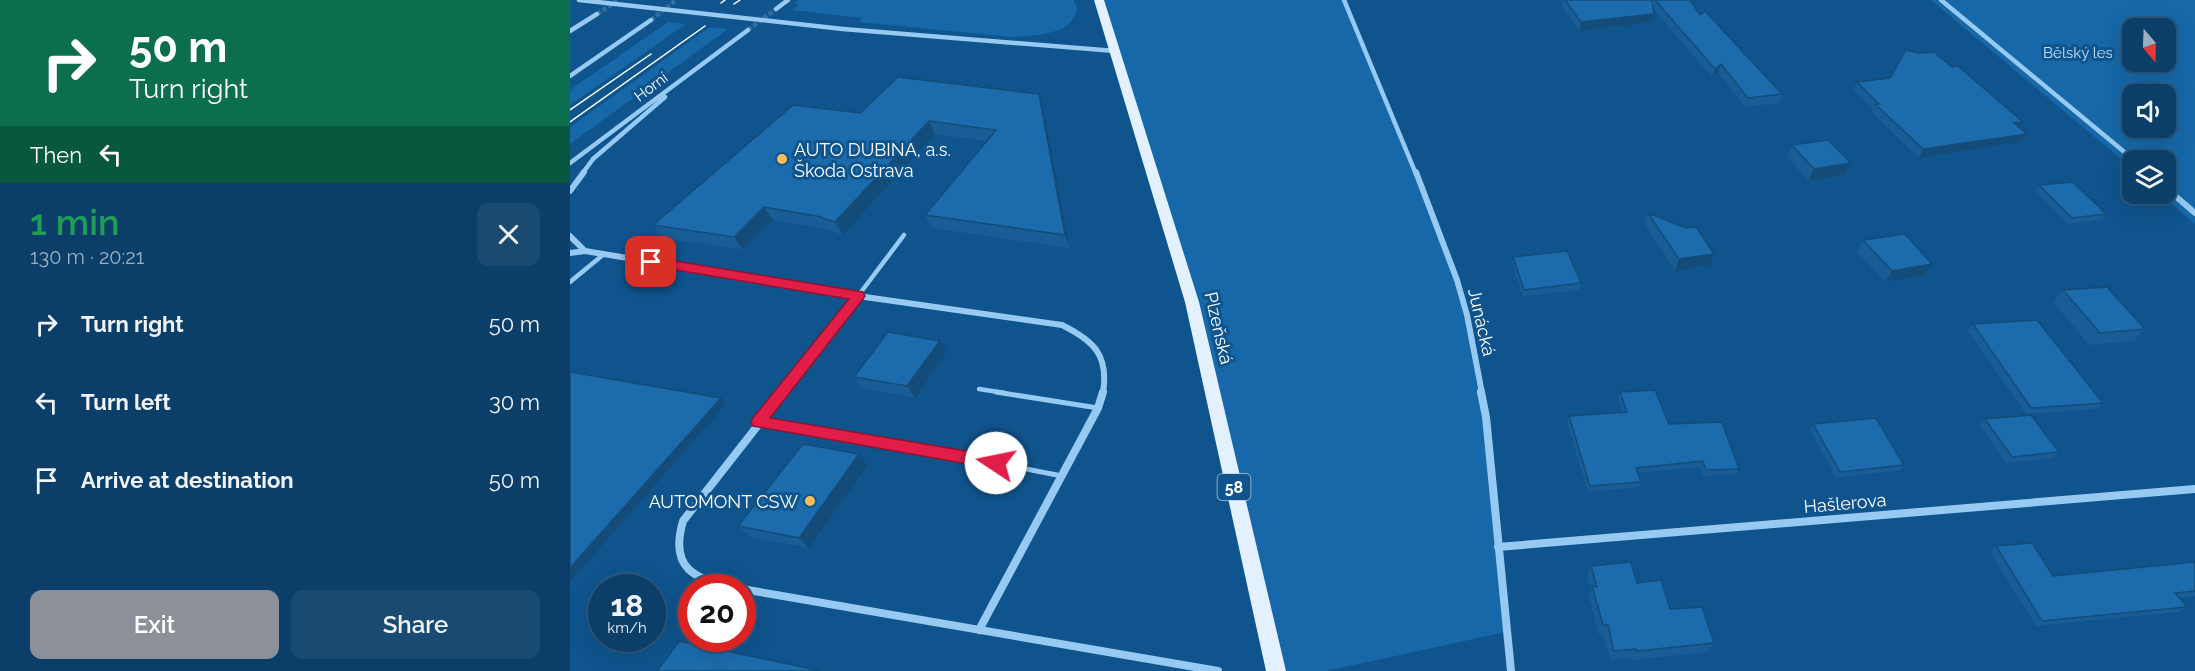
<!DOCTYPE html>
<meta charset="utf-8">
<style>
body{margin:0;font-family:Raleway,sans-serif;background:#194a72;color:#f1f3f6;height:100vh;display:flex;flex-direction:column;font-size:22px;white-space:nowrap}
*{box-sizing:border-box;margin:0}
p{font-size:20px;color:#9aafc1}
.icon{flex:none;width:33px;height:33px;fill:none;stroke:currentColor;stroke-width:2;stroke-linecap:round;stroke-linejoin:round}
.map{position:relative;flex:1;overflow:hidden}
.drawer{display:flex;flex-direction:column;background:#0b3f6a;width:570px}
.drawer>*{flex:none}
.guide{background:#0b6e4f;color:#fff;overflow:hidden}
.needle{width:39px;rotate:161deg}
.fabs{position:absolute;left:1552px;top:18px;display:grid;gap:12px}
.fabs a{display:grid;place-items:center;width:54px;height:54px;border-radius:12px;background:#0b3f6a;box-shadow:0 6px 24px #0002,0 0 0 2px #2b587e;font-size:30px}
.speed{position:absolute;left:18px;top:574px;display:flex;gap:12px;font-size:30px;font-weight:700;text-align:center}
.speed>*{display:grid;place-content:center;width:78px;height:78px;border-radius:50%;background:#0b3f6a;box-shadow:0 6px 24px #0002,0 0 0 2px #2b587e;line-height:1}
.speed small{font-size:15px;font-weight:400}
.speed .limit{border:9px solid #d22;background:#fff;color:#111}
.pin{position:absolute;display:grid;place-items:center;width:51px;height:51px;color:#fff;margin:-26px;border-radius:12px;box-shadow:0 3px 9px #0006}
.me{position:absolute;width:66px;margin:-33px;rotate:281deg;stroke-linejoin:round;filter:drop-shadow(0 0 4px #0008)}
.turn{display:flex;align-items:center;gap:21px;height:126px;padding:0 30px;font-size:27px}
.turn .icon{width:78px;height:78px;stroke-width:2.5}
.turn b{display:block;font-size:42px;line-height:51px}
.then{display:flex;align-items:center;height:57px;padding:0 30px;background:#0003;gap:12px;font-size:22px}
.round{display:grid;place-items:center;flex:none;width:63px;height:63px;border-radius:12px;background:#194a72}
.overview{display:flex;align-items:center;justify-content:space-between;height:102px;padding:0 30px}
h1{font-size:36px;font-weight:600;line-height:45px;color:#1e9e55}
.cta{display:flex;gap:12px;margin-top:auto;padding:12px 30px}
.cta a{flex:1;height:69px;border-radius:12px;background:#8c9099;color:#fff;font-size:24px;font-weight:600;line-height:69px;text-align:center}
.cta a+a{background:#194a72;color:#f1f3f6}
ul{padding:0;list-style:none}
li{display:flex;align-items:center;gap:18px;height:78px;padding:0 30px}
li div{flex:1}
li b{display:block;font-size:22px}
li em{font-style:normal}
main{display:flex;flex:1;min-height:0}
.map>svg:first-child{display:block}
.green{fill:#1668a8;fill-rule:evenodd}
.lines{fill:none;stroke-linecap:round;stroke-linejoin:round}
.minor-tunnel{stroke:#336e9e;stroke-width:4.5;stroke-dasharray:4.5 2;stroke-linecap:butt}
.service-far1{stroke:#97caf3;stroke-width:4.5}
.service{stroke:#97caf3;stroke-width:5}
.minor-far2{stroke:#97caf3;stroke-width:4.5}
.minor-far1{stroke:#97caf3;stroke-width:6}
.minor{stroke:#97caf3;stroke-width:8}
.primary{fill:#e3f1ff;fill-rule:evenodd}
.tram{stroke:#fff;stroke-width:1.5}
.minor-bridge{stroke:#97caf3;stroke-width:4.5}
.wall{fill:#185d95}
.shaded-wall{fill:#144c79}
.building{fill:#1c6cad;stroke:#144c79;stroke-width:1.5}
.route{fill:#e11d48;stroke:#92132f;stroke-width:1.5}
.poi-dot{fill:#ffbd59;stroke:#0f548d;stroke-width:2}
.labels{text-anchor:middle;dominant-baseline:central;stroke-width:6;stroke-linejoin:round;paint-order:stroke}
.far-park-label{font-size:15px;fill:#bee2fe;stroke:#0f548d}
.far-street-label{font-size:15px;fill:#fff;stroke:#0f548d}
.shield{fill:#0f548d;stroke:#b7ccdd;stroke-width:1.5}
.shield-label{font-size:16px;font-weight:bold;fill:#fff}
.poi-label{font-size:18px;fill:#fff;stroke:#0f548d;text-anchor:start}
.street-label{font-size:18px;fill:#fff;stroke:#0f548d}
</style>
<main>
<section class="drawer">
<div class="guide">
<div class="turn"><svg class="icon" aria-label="right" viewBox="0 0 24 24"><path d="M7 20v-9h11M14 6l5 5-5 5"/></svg><div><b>50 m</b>Turn right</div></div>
<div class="then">Then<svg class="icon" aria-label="left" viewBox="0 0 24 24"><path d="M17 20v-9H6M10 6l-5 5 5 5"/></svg></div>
</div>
<div class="overview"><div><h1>1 min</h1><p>130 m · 20:21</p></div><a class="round"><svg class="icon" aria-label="close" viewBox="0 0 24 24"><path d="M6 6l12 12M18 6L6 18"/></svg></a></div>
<ul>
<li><svg class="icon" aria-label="right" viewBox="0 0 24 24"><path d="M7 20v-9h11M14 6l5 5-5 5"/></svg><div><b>Turn right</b></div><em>50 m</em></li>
<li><svg class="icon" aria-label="left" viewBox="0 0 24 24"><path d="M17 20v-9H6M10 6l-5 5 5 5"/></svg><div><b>Turn left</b></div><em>30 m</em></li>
<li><svg class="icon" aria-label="arrive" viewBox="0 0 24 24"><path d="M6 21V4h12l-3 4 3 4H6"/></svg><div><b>Arrive at destination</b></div><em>50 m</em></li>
</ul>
<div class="cta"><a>Exit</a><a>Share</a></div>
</section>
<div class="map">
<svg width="1625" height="671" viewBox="0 0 1625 671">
<rect width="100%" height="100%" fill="#0f548d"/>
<!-- green -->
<path class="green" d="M228,0H504L507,10C501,36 462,36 441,37L289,22L292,18L222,10L229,5L224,3Z
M528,0H774L887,280L916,417L936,632L756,671H706L622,302Z
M1361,0H1625V224L1591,194H1596V160H1563V169ZM1563,28H1596V62H1563ZM1563,94H1596V128H1563Z
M98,22L116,24L0,105V90Z
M140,27L158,29L0,144V127Z"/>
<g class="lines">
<!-- minor-tunnel -->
<path class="minor-tunnel" d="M27,14L49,0
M81,20L106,0
M178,30L206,9"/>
<!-- service-far1 -->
<path class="service-far1" d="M0,282L34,254
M288,296L334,235
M409,389L435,393"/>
<!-- service -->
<path class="service" d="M426,392L528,408
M191,422L338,446L492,476"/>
<!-- minor-far2 -->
<path class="minor-far2" d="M774,0L846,174
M1371,0L1564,160
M206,9L218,0
M273,29L545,51
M0,31L27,14
M0,76L81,20
M0,163L178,30
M12,174L23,159L95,97"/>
<!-- minor-far1 -->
<path class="minor-far1" d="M846,172L887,280L897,315L912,393
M1596,188L1625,213
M0,191L14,172
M0,236L15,251
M0,253L15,251L288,296L492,325C524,341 539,355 533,393
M212,393L288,296"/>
<!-- minor -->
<path class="minor" d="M911,392L916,417L941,671
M928,547L1625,489
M166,588C124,579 99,569 113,521L214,392
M172,589L648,671
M409,630L528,408L533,392"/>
<!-- primary -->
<path class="primary" d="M524,0H534L629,302L716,671H696L615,302Z"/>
<!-- tram -->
<path class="tram" d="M151,3L155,0
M164,4L170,0
M0,110L81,54
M0,122L135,26"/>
<!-- minor-bridge -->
<path class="minor-bridge" d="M9,0L273,29"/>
</g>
<!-- wall -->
<path class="wall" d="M993,0H1120L1130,15L1212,94L1209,103L1175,107L1148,73L1142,77L1084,10L1082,22L1010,31L992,7Z
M1382,67L1453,122L1449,128L1457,134L1451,142L1349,158L1302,112L1303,109L1283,90L1287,82L1320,78Z
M473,107L500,248L362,228L355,215L417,141L365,134L273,235L256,229L203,220L173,250L94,238L83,225L290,113Z
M1222,145L1281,163L1275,175L1238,181L1217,156Z
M1469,185L1536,214L1532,220L1497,224L1465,191Z
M1078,213L1144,254L1140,265L1105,271L1075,225Z
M1293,240L1362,264L1355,275L1315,282L1287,252Z
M943,257L1011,283L1009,290L953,296L942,264Z
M1493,290L1575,329L1564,341L1519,345L1483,302Z
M1403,324L1533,403L1527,409L1456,414L1398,331Z
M370,341L377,352L345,398L292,388L284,377Z
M1050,392L1169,469L1166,474L1133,476L1130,467L1068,473L1071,482L1069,487L1018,492L997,422L999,416L1053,413L1048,398Z
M1415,419L1489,452L1483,458L1436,463L1410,425Z
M1243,424L1334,465L1330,470L1266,478L1240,430Z
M289,454L298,465L239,548L180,537L168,526Z
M1426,546L1483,576L1625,562V596L1609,597L1617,607L1609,612L1466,626L1420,552Z
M1021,566L1067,583L1144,643L1138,652L1062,660L1061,658L1040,660L1033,635H1029L1019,596L1021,590L1017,576Z"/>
<!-- shaded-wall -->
<path class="shaded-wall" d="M1084,14L1082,22L1010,31L1011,22Z
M1151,64L1148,73L1142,77L1145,69Z
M469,94L473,107L500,248L495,235Z
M359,121L365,134L273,235L265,222Z
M1453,122L1448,130L1444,123Z
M1457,134L1451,142L1349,158L1353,149Z
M1281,163L1275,175L1238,181L1244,169Z
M194,207L203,220L173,250L164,237Z
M1144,254L1140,265L1105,271L1109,259Z
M1362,264L1355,275L1315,282L1322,271Z
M370,341L377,352L345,398L337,386Z
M151,398L156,404L0,582V568Z
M289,454L298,465L239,548L229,538Z"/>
<!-- building -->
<path class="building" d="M995,0H1082L1084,14L1011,22Z
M1085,0H1120L1130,15L1135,11L1212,94L1178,98L1151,64L1145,69Z
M1336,50L1348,53L1364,52L1382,67L1388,66L1453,122L1444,123L1457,134L1353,149L1305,104H1309L1287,82L1320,78Z
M328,77L469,94L495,235L355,215L426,130L359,121L265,222L247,216L194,207L164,237L83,225L223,105L290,113Z
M1258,140L1281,163L1244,169L1222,145Z
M1503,182L1536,214L1502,218L1469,185Z
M1078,213L1116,228L1126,227L1144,254L1109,259Z
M1335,234L1362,264L1322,271L1293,240Z
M997,251L1011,283L954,290L943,257Z
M1537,287L1575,329L1530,333L1493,290Z
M1467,320L1533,403L1461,408L1403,324Z
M318,332L370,341L337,386L284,377Z
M0,372L151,398L0,568Z
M1085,390L1099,424L1152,422L1169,469L1136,470L1133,461L1066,468L1071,482L1020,486L999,416L1057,412L1050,392Z
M1461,415L1489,452L1442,457L1415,419Z
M1306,418L1334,465L1270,472L1243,424Z
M233,444L289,454L229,538L168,526Z
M1462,543L1483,576L1625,562V591L1605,593L1617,607L1472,621L1426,546Z
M1061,562L1067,583L1091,580L1100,609L1132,607L1144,643L1067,651L1066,649L1044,651L1038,625H1033L1022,586L1027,587L1021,566Z
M109,641L251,671H87Z"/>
<!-- route -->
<path class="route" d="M81,257L293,292L295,296L293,299L200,418L426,456L431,458L434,463L431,467L426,469L183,426L181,422L183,418L279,299L76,265L74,262L76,259Z"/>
<!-- markers -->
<g class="poi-dot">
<circle cx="212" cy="159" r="6"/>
<circle cx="240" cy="501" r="6"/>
</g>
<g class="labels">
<!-- far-park labels -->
<g class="far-park-label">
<text x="1508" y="53">Bělský les</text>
</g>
<!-- far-street labels -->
<g class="far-street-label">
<text transform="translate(81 87) rotate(-37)">Horní</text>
</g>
<!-- shield labels -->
<rect class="shield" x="647.5" y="474" width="33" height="26" rx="4.5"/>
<g class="shield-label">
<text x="664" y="487">58</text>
</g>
<!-- poi labels -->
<g class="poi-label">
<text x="224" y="149">AUTO DUBINA, a.s.<tspan x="224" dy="21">Škoda Ostrava</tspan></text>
<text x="228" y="501" text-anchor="end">AUTOMONT CSW</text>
</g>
<!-- street labels -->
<g class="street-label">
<text transform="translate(912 322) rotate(77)">Junácká</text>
<text transform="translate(649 328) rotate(77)">Plzeňská</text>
<text transform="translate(1275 503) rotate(-5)">Hašlerova</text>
</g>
</g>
</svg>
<div class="fabs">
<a><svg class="needle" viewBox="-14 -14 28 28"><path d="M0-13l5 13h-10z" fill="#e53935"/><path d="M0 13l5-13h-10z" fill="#9aafc1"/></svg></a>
<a><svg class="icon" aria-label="sound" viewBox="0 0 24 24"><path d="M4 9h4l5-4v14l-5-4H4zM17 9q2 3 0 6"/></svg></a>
<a><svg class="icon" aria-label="layers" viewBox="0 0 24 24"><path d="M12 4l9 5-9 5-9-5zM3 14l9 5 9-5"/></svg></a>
</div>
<div class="speed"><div>18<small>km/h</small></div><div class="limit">20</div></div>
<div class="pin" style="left:81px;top:262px;background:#d93025"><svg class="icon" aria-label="arrive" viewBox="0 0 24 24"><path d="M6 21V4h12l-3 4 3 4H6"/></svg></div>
<svg class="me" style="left:426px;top:463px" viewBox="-20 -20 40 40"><circle r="19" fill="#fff"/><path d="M0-13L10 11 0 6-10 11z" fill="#e11d48"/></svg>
</div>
</main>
